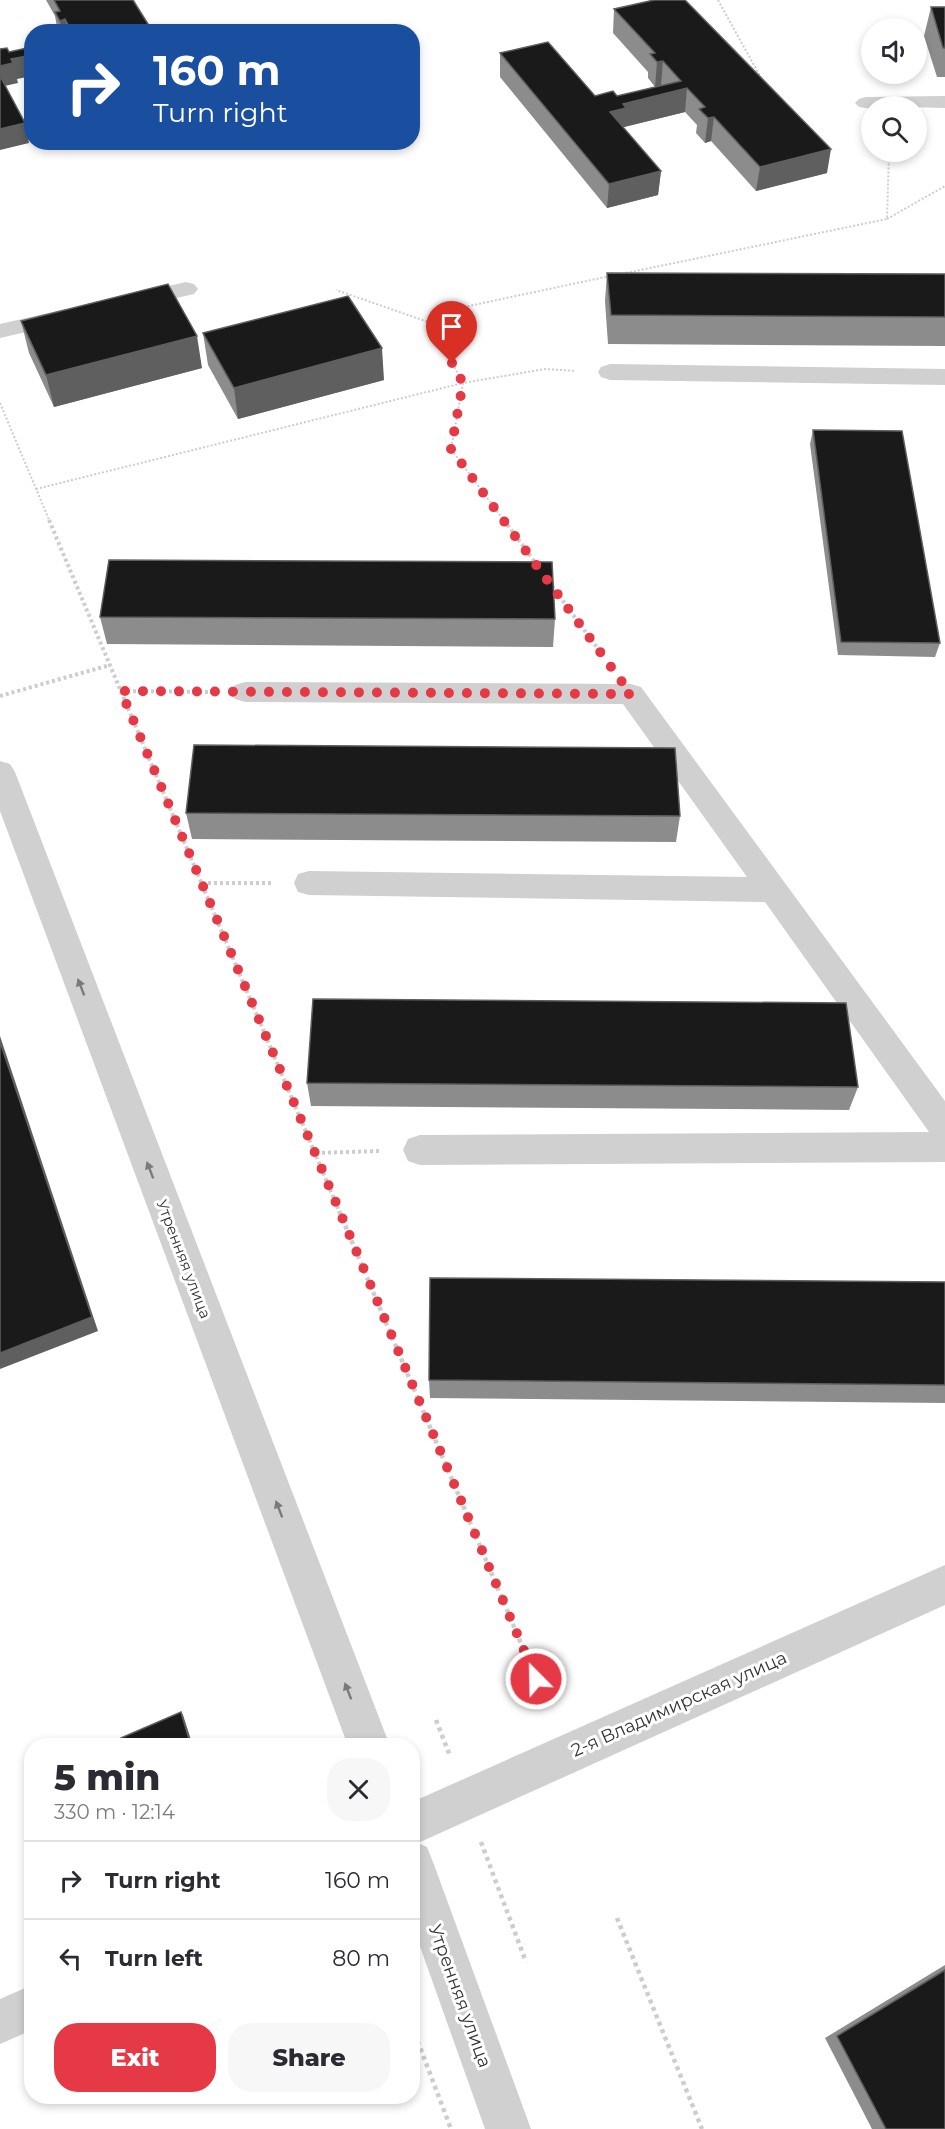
<!DOCTYPE html>
<meta charset="utf-8">
<style>
body{margin:0;font-family:Montserrat,sans-serif;background:#f7f7f7;color:#2b2b33;height:100vh;display:flex;flex-direction:column;font-size:22px;white-space:nowrap}
*{box-sizing:border-box;margin:0}
p{font-size:20px;color:#7c7c81}
.icon{flex:none;width:33px;height:33px;fill:none;stroke:currentColor;stroke-width:2;stroke-linecap:round;stroke-linejoin:round}
.map{position:relative;flex:1;overflow:hidden}
.panel{position:absolute;left:24px;top:1738px;width:396px;height:366px;display:flex;flex-direction:column;background:#fff;border-radius:24px;box-shadow:0 3px 9px #0003}
.panel>*{flex:none}
.hud{position:absolute;left:24px;top:24px;width:396px;height:126px;border-radius:24px;box-shadow:0 3px 9px #0003;background:#1a4fa0;color:#fff;overflow:hidden}
.controls{position:absolute;left:861px;top:18px;display:grid;gap:12px}
.controls a{display:grid;place-items:center;width:66px;height:66px;border-radius:50%;background:#fff;box-shadow:0 3px 9px #0003;font-size:30px}
.pin{position:absolute;display:grid;place-items:center;width:51px;height:51px;color:#fff;margin:-62px -26px;border-radius:50% 50% 50% 0;rotate:-45deg;box-shadow:0 0 6px #0007}
.pin .icon{rotate:45deg}
.me{position:absolute;width:66px;margin:-33px;rotate:337deg;stroke-linejoin:round;filter:drop-shadow(0 0 4px #0008)}
.turn{display:flex;align-items:center;gap:21px;height:126px;padding:0 30px;font-size:27px}
.turn .icon{width:78px;height:78px;stroke-width:2.5}
.turn b{display:block;font-size:42px;line-height:51px}
.round{display:grid;place-items:center;flex:none;width:63px;height:63px;border-radius:24px;background:#f7f7f7}
.summary{display:flex;align-items:center;justify-content:space-between;height:102px;padding:0 30px}
h1{font-size:36px;font-weight:800;line-height:45px}
.button{display:flex;gap:12px;margin-top:auto;padding:12px 30px}
.button a{flex:1;height:69px;border-radius:24px;background:#e63946;color:#fff;font-size:24px;font-weight:800;line-height:69px;text-align:center}
.button a+a{background:#f7f7f7;color:#2b2b33}
ul{padding:0;list-style:none}
li{display:flex;align-items:center;gap:18px;height:78px;padding:0 30px;border-top:2px solid #e1e1e2}
li div{flex:1}
li b{display:block;font-size:22px}
li em{font-style:normal}
.map>svg:first-child{display:block}
.lines{fill:none;stroke-linecap:round;stroke-linejoin:round}
.path-far2{stroke:#cdcdcd;stroke-width:2;stroke-dasharray:2 2;stroke-linecap:butt}
.path-far1{stroke:#cdcdcd;stroke-width:4;stroke-dasharray:3 3;stroke-linecap:butt}
.path{stroke:#cdcdcd;stroke-width:4.5;stroke-dasharray:4 4;stroke-linecap:butt}
.minor{fill:#d0d0d0;fill-rule:evenodd}
.wall{fill:#8c8c8c}
.shaded-wall{fill:#5f5f5f}
.building{fill:#1a1a1a;stroke:#5f5f5f;stroke-width:1.5}
.oneway{fill:#7a7a7a}
.route{stroke:#e63946;stroke-width:10;stroke-dasharray:0 18}
.labels{text-anchor:middle;dominant-baseline:central;stroke-width:6;stroke-linejoin:round;paint-order:stroke}
.street-label{font-size:15px;fill:#333;stroke:#fff}
.near-street-label{font-size:18px;fill:#333;stroke:#fff}
</style>
<div class="map">
<svg width="945" height="2129" viewBox="0 0 945 2129">
<rect width="100%" height="100%" fill="#fff"/>
<g class="lines">
<!-- path-far2 -->
<path class="path-far2" d="M718,0L761,78
M887,219L945,186
M626,273L887,219L889,152
M431,323L469,306L610,276
M0,403L50,522
M36,489L463,383L431,323L336,290
M505,522L451,449L463,383L545,369L576,371"/>
<!-- path-far1 -->
<path class="path-far1" d="M49,520L340,1213
M504,520L537,565
M552,586L604,657
M121,691L209,692
M0,696L110,665
M202,883H272
M316,1153L380,1151"/>
<!-- path -->
<path class="path" d="M339,1211L536,1679
M436,1720L450,1756
M481,1842L526,1962
M617,1918L702,2129
M412,2026L451,2129"/>
<!-- minor -->
<path class="minor" d="M945,96V108L872,106V109L859,107L855,103L859,99L866,97Z
M186,282L194,284L198,289L194,294L128,309L120,307L116,302L120,297Z
M66,309L74,311L78,316L74,321L0,338V324Z
M610,364L945,369V385L610,380L601,377L598,372L601,367Z
M245,682L631,684L641,687L945,1101V1162L420,1165L408,1161L403,1150L408,1139L420,1135L929,1132L765,902L309,895L298,892L294,883L298,874L309,871L747,877L623,704L245,702L235,699L231,692L235,685Z
M0,761L10,764L15,772L390,1746H348L0,811Z
M945,1565V1605L418,1843L427,1847L433,1862L531,2129H485L412,1924V1802Z
M32,1985V2030L0,2044V1999Z"/>
</g>
<!-- wall -->
<path class="wall" d="M46,0H133L153,32H58L55,16Z
M931,7H945V77H937L924,36Z
M614,9L827,173L756,191L711,141L705,143L696,133L697,125L685,112L624,127V129L661,171L658,195L607,208L500,77V53L595,96H617L655,87L648,78V72L613,33Z
M607,273L945,274V346L608,344L605,301Z
M21,321L202,368L54,407L29,353Z
M203,333L384,380L238,419L208,365Z
M813,430L940,643L935,657L838,655L810,444Z
M100,617L555,619L553,647L107,644Z
M186,813L680,816L676,842L192,839Z
M307,1083L858,1087L849,1110L311,1106Z
M945,1282V1403L430,1398L429,1380Z
M945,1965V2129H872L825,2038Z"/>
<!-- shaded-wall -->
<path class="shaded-wall" d="M65,19L68,32H62L60,21Z
M32,55V76L17,79L18,83L0,87V66L11,59Z
M663,61L661,85L655,87L657,62Z
M687,88L685,112L624,127V132L610,112L623,104Z
M714,117L711,141L705,143L708,118Z
M25,123L29,143L0,150V129Z
M831,149L827,173L756,191L760,167Z
M661,171L658,195L607,208L609,184Z
M197,336L202,368L54,407L46,375Z
M382,348L384,380L238,419L234,388Z
M0,1036L98,1331L0,1369Z
M181,1712L183,1715L193,1746H191Z"/>
<!-- building -->
<path class="building" d="M54,0H133L153,32H72L65,19L60,21L55,12L60,11Z
M654,0H685L831,149L760,167L714,117L708,118L699,109L705,107L687,88L623,104L626,108L610,112L661,171L609,184L500,53L548,42L595,96L613,91L617,96L681,81L663,61L657,62L650,54L655,53L614,9Z
M931,7H945V48H943Z
M32,47V55L11,59L13,63L0,66V49L7,48L9,52Z
M0,76L25,123L0,129Z
M607,273L945,274V317L611,315Z
M168,284L197,336L46,375L21,321Z
M348,296L382,348L234,388L203,333Z
M813,430L902,431L940,643L841,642Z
M109,560L552,562L555,619L100,617Z
M194,745L675,748L680,816L186,813Z
M313,999L846,1003L858,1087L307,1083Z
M0,1042L92,1317L0,1353Z
M430,1278L945,1282V1385L429,1380Z
M181,1712L191,1746H123L121,1738Z
M945,1970V2129H886L837,2036Z"/>
<!-- one-way arrows -->
<defs><path id="oneway-solid" d="M-6-.8H1V-3.2L6.5 0L1 3.2V.8H-6Z" transform="scale(1.5)"/></defs>
<g class="oneway">
<use href="#oneway-solid" transform="translate(81 987) rotate(-111)"/>
<use href="#oneway-solid" transform="translate(150 1170) rotate(-111)"/>
<use href="#oneway-solid" transform="translate(279 1509) rotate(-111)"/>
<use href="#oneway-solid" transform="translate(348 1691) rotate(-111)"/>
</g>
<g class="lines">
<!-- route -->
<path class="route" d="M452,363L463,383L451,449L631,694L121,691L536,1679"/>
</g>
<g class="labels">
<!-- street labels -->
<g class="street-label">
<text transform="translate(184 1259) rotate(69)">Утренняя улица</text>
</g>
<!-- near-street labels -->
<g class="near-street-label">
<text transform="translate(679 1704) rotate(-24)">2-я Владимирская улица</text>
<text transform="translate(460 1996) rotate(70)">Утренняя улица</text>
</g>
</g>
</svg>
<div class="controls">
<a><svg class="icon" aria-label="sound" viewBox="0 0 24 24"><path d="M4 9h4l5-4v14l-5-4H4zM17 9q2 3 0 6"/></svg></a>
<a><svg class="icon" aria-label="search" viewBox="0 0 24 24"><circle cx="10" cy="10" r="6"/><path d="M15 15l6 6"/></svg></a>
</div>
<div class="pin" style="left:452px;top:363px;background:#d93025"><svg class="icon" aria-label="arrive" viewBox="0 0 24 24"><path d="M6 21V4h12l-3 4 3 4H6"/></svg></div>
<svg class="me" style="left:536px;top:1679px" viewBox="-20 -20 40 40"><circle r="17" fill="#e63946" stroke="#fff" stroke-width="3"/><path d="M0-11L8 9 0 5-8 9z" fill="#fff"/></svg>
<div class="hud">
<div class="turn"><svg class="icon" aria-label="right" viewBox="0 0 24 24"><path d="M7 20v-9h11M14 6l5 5-5 5"/></svg><div><b>160 m</b>Turn right</div></div>
</div>
<section class="panel">
<div class="summary"><div><h1>5 min</h1><p>330 m · 12:14</p></div><a class="round"><svg class="icon" aria-label="close" viewBox="0 0 24 24"><path d="M6 6l12 12M18 6L6 18"/></svg></a></div>
<ul>
<li><svg class="icon" aria-label="right" viewBox="0 0 24 24"><path d="M7 20v-9h11M14 6l5 5-5 5"/></svg><div><b>Turn right</b></div><em>160 m</em></li>
<li><svg class="icon" aria-label="left" viewBox="0 0 24 24"><path d="M17 20v-9H6M10 6l-5 5 5 5"/></svg><div><b>Turn left</b></div><em>80 m</em></li>
</ul>
<div class="button"><a>Exit</a><a>Share</a></div>
</section>
</div>
